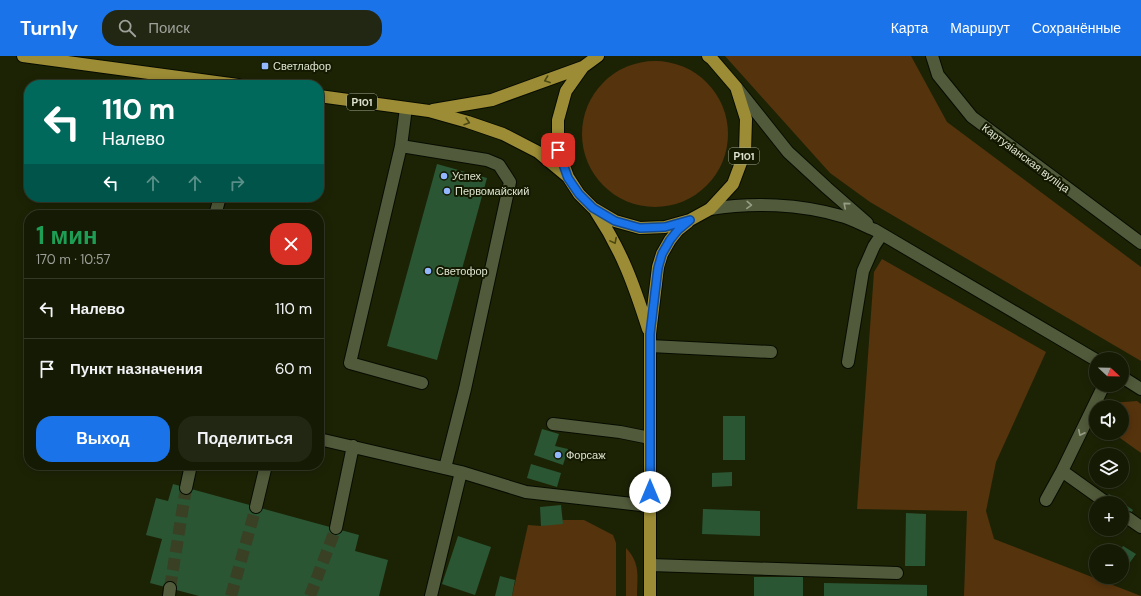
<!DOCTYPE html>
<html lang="ru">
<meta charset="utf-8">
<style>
body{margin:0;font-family:"DM Sans",sans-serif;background:#222713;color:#f1f3f6;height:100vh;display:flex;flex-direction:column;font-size:15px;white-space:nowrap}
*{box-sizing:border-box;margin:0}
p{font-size:13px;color:#9da19a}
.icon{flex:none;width:22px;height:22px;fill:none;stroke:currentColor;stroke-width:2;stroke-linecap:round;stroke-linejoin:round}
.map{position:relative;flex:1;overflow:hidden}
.details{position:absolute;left:24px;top:154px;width:300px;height:260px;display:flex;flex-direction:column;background:#151a04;border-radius:16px;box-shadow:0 2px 10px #0003,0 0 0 1px #343826}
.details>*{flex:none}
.guide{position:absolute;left:24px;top:24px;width:300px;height:122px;border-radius:16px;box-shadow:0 2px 10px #0003,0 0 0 1px #343826;background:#00695c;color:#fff;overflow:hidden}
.needle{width:26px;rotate:112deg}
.controls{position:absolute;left:1089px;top:296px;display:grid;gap:8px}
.controls a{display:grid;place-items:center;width:40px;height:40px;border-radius:50%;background:#151a04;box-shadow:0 2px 10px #0003,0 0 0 1px #343826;font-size:20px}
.pin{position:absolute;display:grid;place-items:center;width:34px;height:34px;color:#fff;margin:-17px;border-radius:8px;box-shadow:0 2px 6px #0006}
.me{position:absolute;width:44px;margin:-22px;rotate:0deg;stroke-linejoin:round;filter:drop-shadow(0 0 3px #0008)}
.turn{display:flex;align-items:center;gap:14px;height:84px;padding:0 12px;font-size:18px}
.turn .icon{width:52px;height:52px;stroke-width:2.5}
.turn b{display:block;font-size:28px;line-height:34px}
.lanes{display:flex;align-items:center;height:38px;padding:0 12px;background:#0003;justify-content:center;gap:20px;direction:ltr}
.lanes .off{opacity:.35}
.round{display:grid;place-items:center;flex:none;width:42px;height:42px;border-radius:16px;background:#222713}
.overview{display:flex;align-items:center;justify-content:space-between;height:68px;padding:0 12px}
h1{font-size:24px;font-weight:700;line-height:30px;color:#1e9e55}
.button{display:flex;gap:8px;margin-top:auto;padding:8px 12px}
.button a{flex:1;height:46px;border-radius:16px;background:#1a73e8;color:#fff;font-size:16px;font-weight:700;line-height:46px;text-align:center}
.button a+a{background:#222713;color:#f1f3f6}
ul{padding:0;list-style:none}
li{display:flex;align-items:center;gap:12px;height:60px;padding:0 12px;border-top:1px solid #343826}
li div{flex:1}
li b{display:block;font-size:15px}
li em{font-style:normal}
header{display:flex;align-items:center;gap:24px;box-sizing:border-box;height:56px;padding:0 20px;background:#1a73e8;color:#fff}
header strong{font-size:19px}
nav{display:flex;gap:22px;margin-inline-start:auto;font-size:14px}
.search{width:280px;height:36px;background:#222713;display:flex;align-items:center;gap:10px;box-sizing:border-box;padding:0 14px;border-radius:16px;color:#9da19a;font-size:15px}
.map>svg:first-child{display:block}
.green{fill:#55330d}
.building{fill:#2a5634}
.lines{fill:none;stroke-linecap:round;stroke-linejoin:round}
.minor-tunnel{stroke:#394023;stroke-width:12;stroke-dasharray:12 6;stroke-linecap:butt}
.minor-casing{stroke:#070c00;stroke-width:14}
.major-casing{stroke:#070c00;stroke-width:14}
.minor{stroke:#515a3a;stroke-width:12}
.major{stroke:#9c8c35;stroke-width:12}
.oneway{stroke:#4a4815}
.oneway2{stroke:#979e85}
.route-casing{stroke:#114b97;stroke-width:10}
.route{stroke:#1a73e8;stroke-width:7}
.poi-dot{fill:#92b7fd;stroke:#131a00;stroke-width:1.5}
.labels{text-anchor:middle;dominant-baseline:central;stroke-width:4;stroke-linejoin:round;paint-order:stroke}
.shield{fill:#131a00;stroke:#a0a792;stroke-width:1}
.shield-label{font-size:10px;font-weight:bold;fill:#dde3d0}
.poi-label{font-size:11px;fill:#dde3d0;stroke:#131a00;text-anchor:start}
.street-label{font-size:11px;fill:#dde3d0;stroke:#131a00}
</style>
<header>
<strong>Turnly</strong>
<div class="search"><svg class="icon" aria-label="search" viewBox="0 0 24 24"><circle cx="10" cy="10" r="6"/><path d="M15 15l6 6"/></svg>Поиск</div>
<nav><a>Карта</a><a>Маршрут</a><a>Сохранённые</a></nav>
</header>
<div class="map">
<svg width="1141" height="540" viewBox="0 0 1141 540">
<rect width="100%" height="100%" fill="#1c2305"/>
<!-- green -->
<path class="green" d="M725,0H911L947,66L1141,211V305L870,146L830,117Z
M582 78a73 73 0 1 1 146 0a73 73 0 1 1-146 0Z
M882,203L1046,296L996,406L986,455L994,483L1141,540H964L967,455L857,453L874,216Z
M1137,345L1141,348V397L1113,377H1122V351H1106L1111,347Z
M563,464H584L613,479L616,487V540H512L528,469L541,470Z
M626,492C641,508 637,520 637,540H626Z"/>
<!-- building -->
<path class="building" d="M437,108L487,122L437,304L387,290Z
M723,360H745V404H723Z
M542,373L559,378L555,390L568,393L563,409L534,399Z
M531,408L561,417L557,431L527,422Z
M732,416V430L712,431V417Z
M173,428L359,479L355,495L388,504L379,540H199L150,527L162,483L146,479L156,442L168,445Z
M1109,438L1133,454L1122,470V447H1103Z
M561,449L563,468L541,470L540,451Z
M703,453L760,455V480L702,478Z
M906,457L926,458L925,510H905Z
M458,480L491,491L475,539L442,528Z
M1123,490L1136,498L1128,509L1122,505V495H1120Z
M500,520L515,524L512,540H495Z
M754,521H803V540H754Z
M824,527L927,529V540H824Z"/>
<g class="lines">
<!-- minor-tunnel -->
<path class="minor-tunnel" d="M170,532L186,432
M231,540L256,451
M310,540L336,472"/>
<defs>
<path id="minor" d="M932,0L938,19L972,61L1141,187
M737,32L788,96L827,132L867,167
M406,52L401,90L350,307L422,327
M401,90L487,104L499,109L510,126L465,333L445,412
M710,153C753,146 800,148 841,160C853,163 864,170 875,174L1096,304
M215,159L220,141
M650,290L771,296
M848,306L863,215L874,190L882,178
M1122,321L1141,333
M1104,329L1062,415L1104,445
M553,368L620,376L650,382
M319,383L461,416L526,436L650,450
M186,432L191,409
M1046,444L1062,415
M256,451L266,409
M1128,462L1141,471
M336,472L353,390
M650,509L897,517
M169,540L170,532
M431,540L461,416"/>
<path id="major" d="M23,0L238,29
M598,0L583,11L566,35L558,64V93L568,121L579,138L593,152L615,165L640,172L665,171L690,164L710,153L733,128L745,96L746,63L736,31L712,3L708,0
M319,40L429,55L468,66L503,78L538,96L568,121
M433,54L492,44L583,11
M596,156C622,195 634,229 648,273
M650,540V278L658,211L662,198L670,184L678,174L688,166"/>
</defs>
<!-- minor casing -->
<use href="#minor" class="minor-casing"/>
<!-- major casing -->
<use href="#major" class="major-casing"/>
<!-- minor -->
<use href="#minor" class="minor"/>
<!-- major -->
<use href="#major" class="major"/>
</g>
<!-- one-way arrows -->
<defs><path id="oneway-chevron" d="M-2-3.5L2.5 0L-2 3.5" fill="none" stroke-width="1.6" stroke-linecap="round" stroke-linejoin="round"/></defs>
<g class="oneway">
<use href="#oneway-chevron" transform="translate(547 24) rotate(160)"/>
<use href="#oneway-chevron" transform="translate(467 66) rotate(17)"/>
<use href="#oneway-chevron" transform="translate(614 185) rotate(62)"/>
</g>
<g class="oneway2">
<use href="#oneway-chevron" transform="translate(749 149) rotate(2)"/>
<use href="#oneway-chevron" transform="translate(846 149) rotate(-139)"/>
<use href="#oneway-chevron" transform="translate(1081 377) rotate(116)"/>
</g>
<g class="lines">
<defs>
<path id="route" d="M558,94L568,122L579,138L593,152L615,165L640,172L665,171L690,164L678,174L670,184L662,198L658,212L650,278V436"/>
</defs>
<!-- route casing -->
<use href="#route" class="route-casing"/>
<!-- route -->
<use href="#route" class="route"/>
</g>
<!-- markers -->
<g class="poi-dot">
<rect x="261" y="6" width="8" height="8" rx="2"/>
<circle cx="444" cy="120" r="4"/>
<circle cx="447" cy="135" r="4"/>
<circle cx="428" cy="215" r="4"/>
<circle cx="558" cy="399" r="4"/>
</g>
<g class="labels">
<!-- shield labels -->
<g class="shield">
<rect x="347" y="38" width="30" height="16" rx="3"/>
<rect x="729" y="92" width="30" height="16" rx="3"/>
</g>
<g class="shield-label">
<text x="362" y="46">Р101</text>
<text x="744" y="100">Р101</text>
</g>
<!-- poi labels -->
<g class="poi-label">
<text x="273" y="10">Светлафор</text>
<text x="452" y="120">Успех</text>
<text x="455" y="135">Первомайский</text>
<text x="436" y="215">Светофор</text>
<text x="566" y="399">Форсаж</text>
</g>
<!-- street labels -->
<g class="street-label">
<text transform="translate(1026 102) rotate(37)">Картузіанская вуліца</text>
</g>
</g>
</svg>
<div class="controls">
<a><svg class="needle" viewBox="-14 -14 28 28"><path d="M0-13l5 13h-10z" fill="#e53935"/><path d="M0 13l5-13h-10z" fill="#9da19a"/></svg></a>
<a><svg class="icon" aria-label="sound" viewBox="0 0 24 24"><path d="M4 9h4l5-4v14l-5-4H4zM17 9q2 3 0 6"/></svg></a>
<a><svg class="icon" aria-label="layers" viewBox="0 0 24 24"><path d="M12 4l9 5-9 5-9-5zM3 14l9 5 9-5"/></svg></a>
<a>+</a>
<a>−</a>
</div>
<div class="pin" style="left:558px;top:94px;background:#d93025"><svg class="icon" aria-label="arrive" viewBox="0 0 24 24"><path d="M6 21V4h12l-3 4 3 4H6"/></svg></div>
<svg class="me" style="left:650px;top:436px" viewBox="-20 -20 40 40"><circle r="19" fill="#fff"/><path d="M0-13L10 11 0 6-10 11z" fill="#1a73e8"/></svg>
<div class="guide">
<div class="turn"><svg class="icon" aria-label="left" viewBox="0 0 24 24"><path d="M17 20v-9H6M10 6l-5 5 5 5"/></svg><div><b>110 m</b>Налево</div></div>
<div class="lanes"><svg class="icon" aria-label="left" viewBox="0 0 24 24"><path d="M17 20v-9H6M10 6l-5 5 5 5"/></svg><svg class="icon off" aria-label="ahead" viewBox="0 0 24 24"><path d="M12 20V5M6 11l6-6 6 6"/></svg><svg class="icon off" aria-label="ahead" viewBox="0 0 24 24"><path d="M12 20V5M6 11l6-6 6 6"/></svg><svg class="icon off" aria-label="right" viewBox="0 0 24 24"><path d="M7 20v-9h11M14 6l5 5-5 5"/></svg></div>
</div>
<section class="details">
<div class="overview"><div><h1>1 мин</h1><p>170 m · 10:57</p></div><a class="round" style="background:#d93025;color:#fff"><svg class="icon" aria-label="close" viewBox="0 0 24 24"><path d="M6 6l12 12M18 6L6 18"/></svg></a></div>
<ul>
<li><svg class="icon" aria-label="left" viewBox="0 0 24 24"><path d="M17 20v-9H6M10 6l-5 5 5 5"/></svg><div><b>Налево</b></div><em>110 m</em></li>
<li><svg class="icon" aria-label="arrive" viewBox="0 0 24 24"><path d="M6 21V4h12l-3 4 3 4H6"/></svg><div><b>Пункт назначения</b></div><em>60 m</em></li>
</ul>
<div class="button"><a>Выход</a><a>Поделиться</a></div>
</section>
</div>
